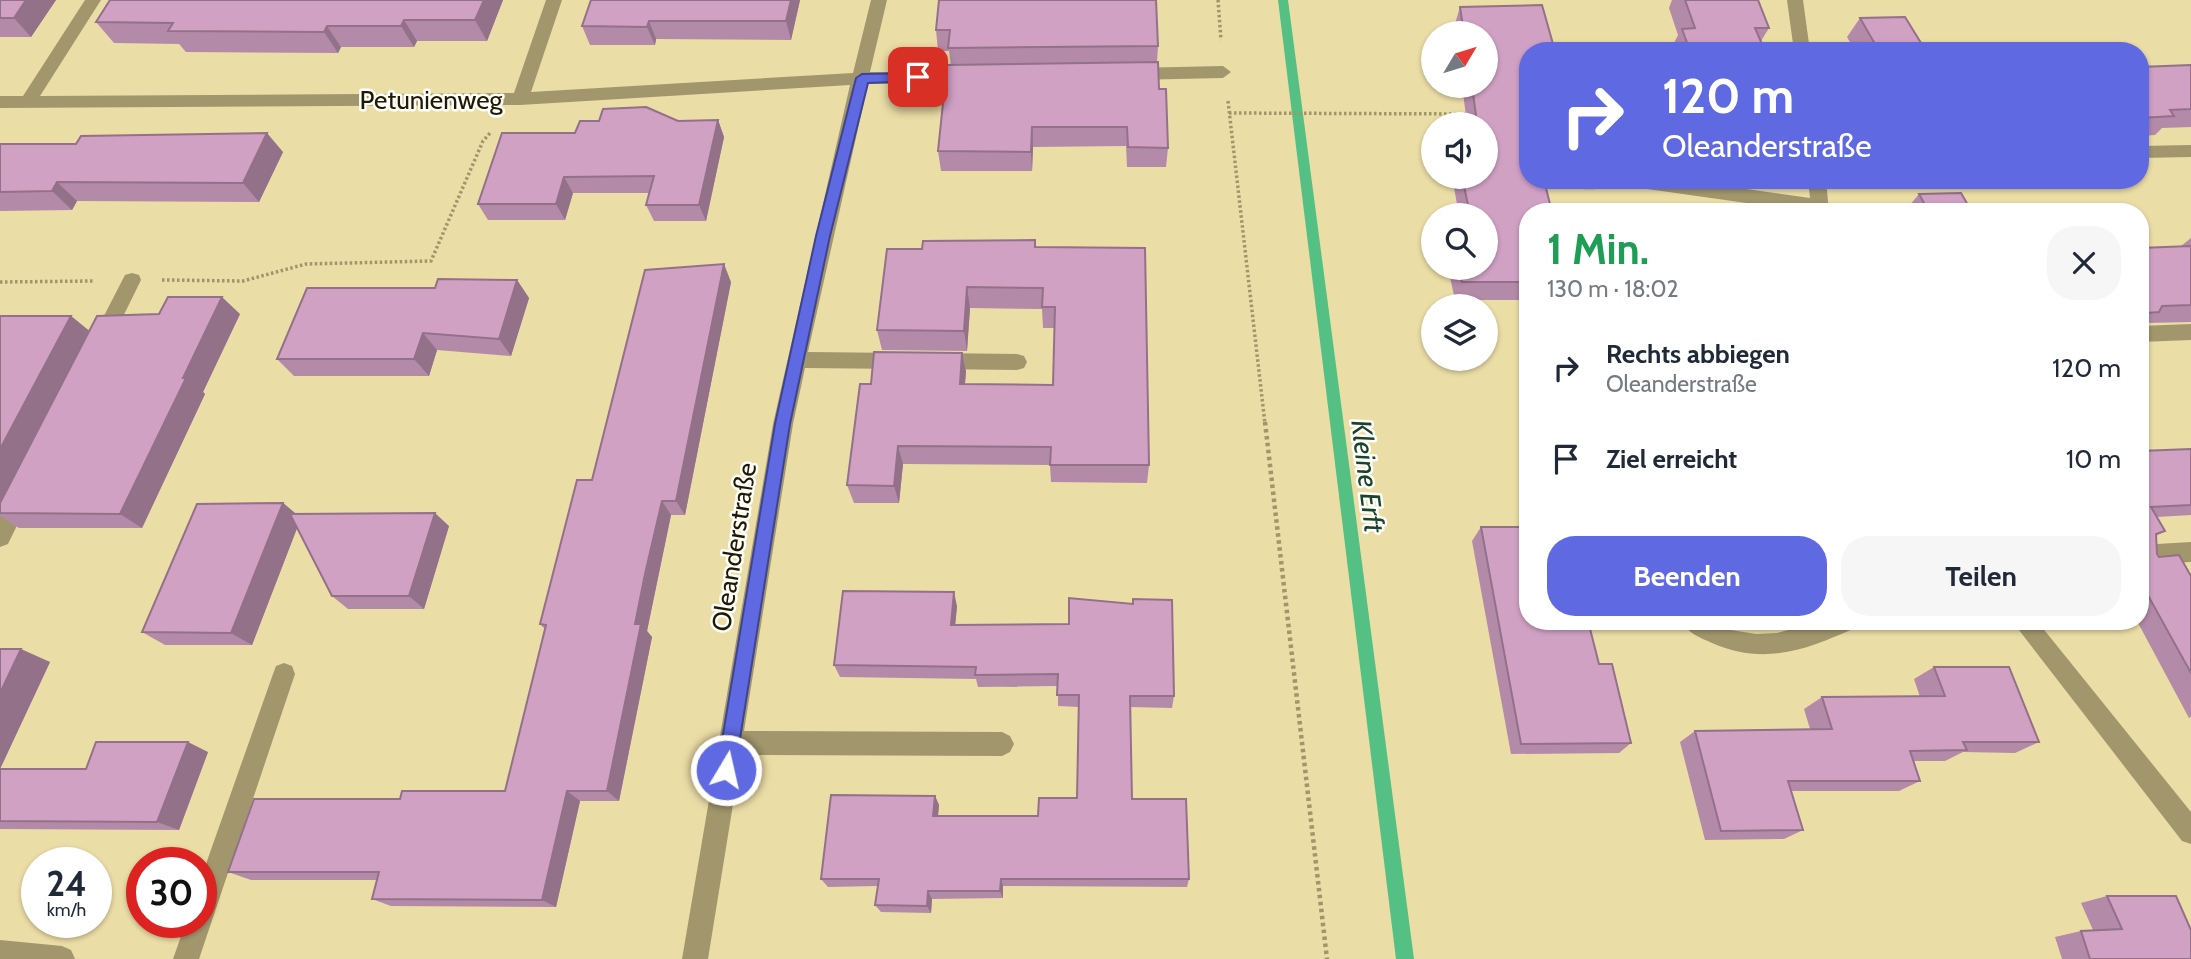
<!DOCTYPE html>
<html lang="de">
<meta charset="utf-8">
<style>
body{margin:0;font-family:Cabin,sans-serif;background:#f6f6f7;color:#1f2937;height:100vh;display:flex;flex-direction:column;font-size:26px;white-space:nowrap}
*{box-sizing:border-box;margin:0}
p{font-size:23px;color:#747a83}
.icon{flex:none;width:38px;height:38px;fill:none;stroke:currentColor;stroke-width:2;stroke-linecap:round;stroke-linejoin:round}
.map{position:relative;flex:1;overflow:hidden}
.panel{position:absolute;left:1519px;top:203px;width:630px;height:427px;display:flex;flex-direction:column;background:#fff;border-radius:28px;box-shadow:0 2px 5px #0004}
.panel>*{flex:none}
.hud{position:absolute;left:1519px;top:42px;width:630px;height:147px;border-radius:28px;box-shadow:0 2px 5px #0004;background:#5f69e1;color:#fff;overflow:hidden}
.needle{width:46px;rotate:52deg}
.fabs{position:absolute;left:1421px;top:21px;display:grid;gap:14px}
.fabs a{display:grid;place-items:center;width:77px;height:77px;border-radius:50%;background:#fff;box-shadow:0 2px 5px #0004;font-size:35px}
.speed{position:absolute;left:21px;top:847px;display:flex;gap:14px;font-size:35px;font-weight:700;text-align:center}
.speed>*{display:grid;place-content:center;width:91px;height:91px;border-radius:50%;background:#fff;box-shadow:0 2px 5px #0004;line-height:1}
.speed small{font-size:18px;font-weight:400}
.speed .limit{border:10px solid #d22;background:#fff;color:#111}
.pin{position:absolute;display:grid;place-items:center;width:60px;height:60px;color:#fff;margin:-30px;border-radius:14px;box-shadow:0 4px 10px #0006}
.me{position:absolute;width:77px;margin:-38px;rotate:9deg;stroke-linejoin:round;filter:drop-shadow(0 0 5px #0008)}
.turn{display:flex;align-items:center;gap:24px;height:147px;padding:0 28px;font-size:32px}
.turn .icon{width:91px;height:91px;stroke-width:2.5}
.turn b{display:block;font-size:49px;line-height:60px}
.round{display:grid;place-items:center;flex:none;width:74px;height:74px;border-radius:28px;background:#f6f6f7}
.summary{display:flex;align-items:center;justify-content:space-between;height:119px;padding:0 28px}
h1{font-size:42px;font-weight:700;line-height:52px;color:#1e9e55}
.button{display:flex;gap:14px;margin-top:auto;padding:14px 28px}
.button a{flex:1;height:80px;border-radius:28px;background:#5f69e1;color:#fff;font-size:28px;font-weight:700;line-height:80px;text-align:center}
.button a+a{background:#f6f6f7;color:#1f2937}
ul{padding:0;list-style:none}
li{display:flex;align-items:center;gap:21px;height:91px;padding:0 28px}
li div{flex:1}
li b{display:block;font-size:26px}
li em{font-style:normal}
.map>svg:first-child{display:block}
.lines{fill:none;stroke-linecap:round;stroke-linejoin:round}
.stream{fill:#55c083;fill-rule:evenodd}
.path-far1{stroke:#a0956b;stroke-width:3.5;stroke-dasharray:2.5 2.5;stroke-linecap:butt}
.path{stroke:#a0956b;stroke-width:4.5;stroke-dasharray:3.5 3.5;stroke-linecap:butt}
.minor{fill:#a2976c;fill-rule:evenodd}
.wall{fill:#b48aa9}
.shaded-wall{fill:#927189}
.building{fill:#d1a1c4;stroke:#927189;stroke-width:2}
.route{fill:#5f69e1;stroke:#3e4492;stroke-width:2}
.labels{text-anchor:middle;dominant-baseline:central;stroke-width:5;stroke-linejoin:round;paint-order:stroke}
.street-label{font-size:26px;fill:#1e1904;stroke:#fffef8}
.water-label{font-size:28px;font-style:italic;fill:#18442b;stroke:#fffef8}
</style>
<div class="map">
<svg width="2191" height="959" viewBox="0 0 2191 959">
<rect width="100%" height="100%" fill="#ebdda6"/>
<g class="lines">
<!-- stream -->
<path class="stream" d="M1278,0H1288L1414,959H1396Z"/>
<!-- path-far1 -->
<path class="path-far1" d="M1218,0L1221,40
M1228,101L1265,424
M1229,113L1469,114
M162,280L243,281L306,264L431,261L483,141L491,132
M0,282L94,281"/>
<!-- path -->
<path class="path" d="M1265,422L1327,959"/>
<!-- minor -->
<path class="minor" d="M85,0H101L40,96L514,93L546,0H562L531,92L853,73L871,0H887L870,72H980L982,76L980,80L974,82L868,84L808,352L903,353L910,355L913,361L910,367L903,369L805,368L793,424L744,731L1002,732L1010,736L1014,744L1010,752L1002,756L741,755L708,959H682L773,424L850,85L520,105L0,108V96H23Z
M1787,0H1803L1810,51H1794Z
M1223,66L1231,72L1223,78L1132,80L1124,74L1132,68Z
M2191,145V157L2140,158V146Z
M1577,180H1619L1616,185C1605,188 1589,191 1578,188Z
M1624,180H1683L1810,198L1808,180H1826L1829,212H1811L1633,187L1627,185Z
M132,273L139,275L141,280L112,339L109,345L102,347L95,345L92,339L125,275Z
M2191,324V340L2140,342V326Z
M935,353L1017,354L1024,356L1027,362L1024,368L1017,370L935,369L928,367L925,361L928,355Z
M21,486L28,488L32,495L8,544L0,547V515L14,488Z
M2191,542V562L2140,565V545Z
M1682,621H1714L1731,630L1756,634L1777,633L1820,621H1858L1855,628C1806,650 1764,666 1712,643C1701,638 1687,633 1682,621Z
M2012,621H2037L2191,812V844L2182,841Z
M284,663L292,666L295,674L199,959H173L186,922H201V878L273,674L276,666Z
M0,940L62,946L71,950L75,959H0Z"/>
</g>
<!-- wall -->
<path class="wall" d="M0,0H56L31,37H0Z
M110,0H503L487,41H417L414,47H341L338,53L186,52L179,44L114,43L96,22Z
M800,0L791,40L656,39L655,45H590L582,26Z
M939,0L1158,46L1157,62L1159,89L1168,148L1166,167H1127L1126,146L1033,147L1032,171H941L938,151L951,65L949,51H938L936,30Z
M1672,0H1758L1769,28L1761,41L1765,51H1670L1678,35L1669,8Z
M1460,7L1528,51V300H1455L1448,268H1486L1459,215L1452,177H1486L1467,123L1462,86H1486V33H1455L1454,27Z
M1860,18L1926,51H1855L1847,37Z
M2191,65V127L2162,128L2155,135L2140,136V67Z
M718,120L724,137L706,221H654L646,205L649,193H573L565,220H488L478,204L575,133L678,121Z
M0,144L283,152L259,202L77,201L72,210L0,211Z
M1919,194L1972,212H1904Z
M2191,238V322L2146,323L2140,328V248L2181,246Z
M1035,240V247L1149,465L1147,483L1051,482L1050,465L903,464L899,503H854L847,485L871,384L962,353L966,372L965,384L1053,385L1055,328H1043L1042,309L970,308L967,351L882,350L877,330L922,249Z
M517,280L529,298L511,356L437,350L429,376H294L277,359L435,288Z
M731,282L685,515H671L656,587L647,631L652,637L619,801H580L556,907L391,906L372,899L377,880H251L228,872L400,799L505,791L545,629L540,624L592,480Z
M240,314L203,392L205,394L142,528H19L0,516V316H71L89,331Z
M2191,449V515L2157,517L2165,531L2156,536L2157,554L2191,576V717L2189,718L2137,621H2140V451Z
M283,503L296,514L449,526L424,609H348L332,596L297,528L252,645H165L142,632Z
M1481,527L1631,743L1619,753L1511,754L1472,541Z
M957,606L955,625L1174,696L1172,708L1130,707L1132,799L1189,879L1187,887L1003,886V898L932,899L931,913L881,912L875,905L878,886L828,887L821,879L935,796L939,805L938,816H1038L1077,798L1079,707L1058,706V686L978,687L976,679L840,677L834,665Z
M0,649L50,662L0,769H86L208,752L179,830L0,829Z
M1934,667L2039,742L2015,753L1963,752L1945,761H1914L1920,781L1899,791H1791L1803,830L1784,839L1705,840L1680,742L1695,731L1810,729L1804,709L1822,697H1920L1914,679Z
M2107,896L2191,959H2062L2055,937L2081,931L2093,930L2081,903Z"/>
<!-- shaded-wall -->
<path class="shaded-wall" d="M26,0H56L31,37L14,18Z
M484,0H503L487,41L475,20Z
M791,0H800L791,40L786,21Z
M404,20L417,41L414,47L401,26Z
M649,21L656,39L655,45L647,27Z
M327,26L341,47L338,53L324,32Z
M718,120L724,137L706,221L699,205Z
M1032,127L1033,147L1032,171L1031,152Z
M267,133L283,152L259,202L243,183Z
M564,177L573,193L565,220L556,204Z
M57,182L77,201L72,210L52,191Z
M724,264L731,282L685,515L676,501Z
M517,280L529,298L511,356L499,339Z
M967,287L970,308L967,351L964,331Z
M222,297L240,314L203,392L205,394L142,528L120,514L183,378Z
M71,316L92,333L0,510V449Z
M423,333L437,350L429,376L414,359Z
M962,353L966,372L963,403L960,384Z
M898,446L903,464L899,503L894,486Z
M662,501L671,515L647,631L652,637L619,801L607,791L635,624Z
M283,503L301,518L252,645L231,633Z
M435,513L449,526L424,609L409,596Z
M954,592L957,606L954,638L951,625Z
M21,649L50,662L0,769V693Z
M188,742L208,752L179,830L157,822Z
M567,791L580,801L556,907L542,900Z
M935,796L939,805L937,825L933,816Z
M1001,879L1003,886V898L1000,891Z
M928,891L932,899L931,913L927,906Z"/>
<!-- building -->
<path class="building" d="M0,0H26L14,18H0Z
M110,0H484L475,20H404L401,26H327L324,32L168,31L173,23L96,22Z
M591,0H791L786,21H649L647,27L582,26Z
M939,0H1156L1158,46L948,48L950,30H936Z
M1685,0H1758L1769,28H1755L1765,51H1690L1682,29L1695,28Z
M1542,5L1555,51H1528V180H1544L1552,212H1528V282H1462L1459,268H1486V215H1448L1470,214L1462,177H1486V124H1452L1477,123L1472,86H1486V33H1464L1460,7Z
M1905,17L1926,51H1879L1860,18Z
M1158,62L1159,89H1166L1168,148L1128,147L1127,127H1032L1031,152L938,151L947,65Z
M2191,65V109L2170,110L2174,116L2140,118V70H2141L2140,67Z
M646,107L678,121L718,120L699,205H646L654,176L564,177L556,204H478L502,133H575L580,121H599L603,109Z
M267,133L243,183L57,182L52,191L0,192V144H76L81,136Z
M1961,193L1972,212H1929L1919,194Z
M1035,240V247L1145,248L1149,465H1050L1051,447L898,446L894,486L847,485L860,384H871L874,352L962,353L960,384L1053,385L1055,307H1042L1043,288L967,287L964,331L877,330L887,249H922L923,241Z
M2191,246V305L2162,306L2159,312L2146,313L2140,309V248Z
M724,264L676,501H662L645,574L635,624H641L607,791H567L542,900L372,899L379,872H228L254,799H400L402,791H505L546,625L540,624L577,480H592L645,270Z
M438,279L517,280L499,339L423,333L414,359H277L307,288H435Z
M168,297H222L183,378H186L120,514L0,513V503L97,316L159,314Z
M0,316H71L0,449Z
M2191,449V505L2151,507L2165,531L2156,534L2157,554L2159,557L2179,555L2191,576V673L2140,581V451Z
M283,503L231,633L142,632L197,504Z
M435,513L409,596H332L290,514Z
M1481,527H1528V621H1588L1599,664H1612L1631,743L1521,744Z
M843,591L954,592L951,625L1069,624V598L1133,604V599L1172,600L1174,696H1130L1132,799H1186L1189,879H1001L1000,891H928L927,906L875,905L879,879H821L831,795L935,796L933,816H1038L1039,798H1077L1079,695H1057L1058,674L975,675L976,667L834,665Z
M0,649H21L0,693Z
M1934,667H2009L2039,742H1963L1967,750L1910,751L1920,781H1788L1803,830L1721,831L1695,731L1832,729L1822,697L1945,696Z
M96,742H188L157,822L0,821V769H86Z
M2107,896H2176L2191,930V959H2090L2081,931L2122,929Z"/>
<!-- route -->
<path class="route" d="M918,73L924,77L922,81L868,83L830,236L790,424L735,770L733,776L726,779L720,776L717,770L775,424L816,236L856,78L862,74Z"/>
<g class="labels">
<!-- street labels -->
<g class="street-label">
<text x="431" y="100">Petunienweg</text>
<text transform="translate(734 547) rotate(-81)">Oleanderstraße</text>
</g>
<!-- water labels -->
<g class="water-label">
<text transform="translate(1368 476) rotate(83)">Kleine Erft</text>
</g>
</g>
</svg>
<div class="fabs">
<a><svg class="needle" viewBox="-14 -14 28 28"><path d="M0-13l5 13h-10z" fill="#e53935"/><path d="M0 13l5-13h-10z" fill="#747a83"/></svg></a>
<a><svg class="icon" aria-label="sound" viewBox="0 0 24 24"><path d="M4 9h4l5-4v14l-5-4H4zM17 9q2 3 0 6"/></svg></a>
<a><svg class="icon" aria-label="search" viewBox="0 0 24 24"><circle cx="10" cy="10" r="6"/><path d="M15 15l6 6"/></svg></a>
<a><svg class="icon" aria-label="layers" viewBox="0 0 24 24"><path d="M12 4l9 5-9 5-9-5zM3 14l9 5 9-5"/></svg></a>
</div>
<div class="speed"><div>24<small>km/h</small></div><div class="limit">30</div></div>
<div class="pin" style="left:918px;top:77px;background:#d93025"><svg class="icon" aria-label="arrive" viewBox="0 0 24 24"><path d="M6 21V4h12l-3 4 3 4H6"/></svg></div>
<svg class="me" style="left:726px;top:770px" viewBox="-20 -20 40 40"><circle r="17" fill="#5f69e1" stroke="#fff" stroke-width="3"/><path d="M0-11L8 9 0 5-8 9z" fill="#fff"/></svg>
<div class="hud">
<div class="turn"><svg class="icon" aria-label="right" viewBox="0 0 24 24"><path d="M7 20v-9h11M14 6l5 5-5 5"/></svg><div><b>120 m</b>Oleanderstraße</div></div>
</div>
<section class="panel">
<div class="summary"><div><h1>1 Min.</h1><p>130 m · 18:02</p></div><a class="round"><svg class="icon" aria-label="close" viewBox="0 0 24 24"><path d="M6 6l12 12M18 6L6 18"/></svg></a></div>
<ul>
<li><svg class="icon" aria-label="right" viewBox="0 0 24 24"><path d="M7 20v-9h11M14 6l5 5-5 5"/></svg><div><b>Rechts abbiegen</b><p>Oleanderstraße</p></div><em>120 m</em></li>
<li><svg class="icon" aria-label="arrive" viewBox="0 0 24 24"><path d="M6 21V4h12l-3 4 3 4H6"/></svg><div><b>Ziel erreicht</b></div><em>10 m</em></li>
</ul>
<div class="button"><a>Beenden</a><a>Teilen</a></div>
</section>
</div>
